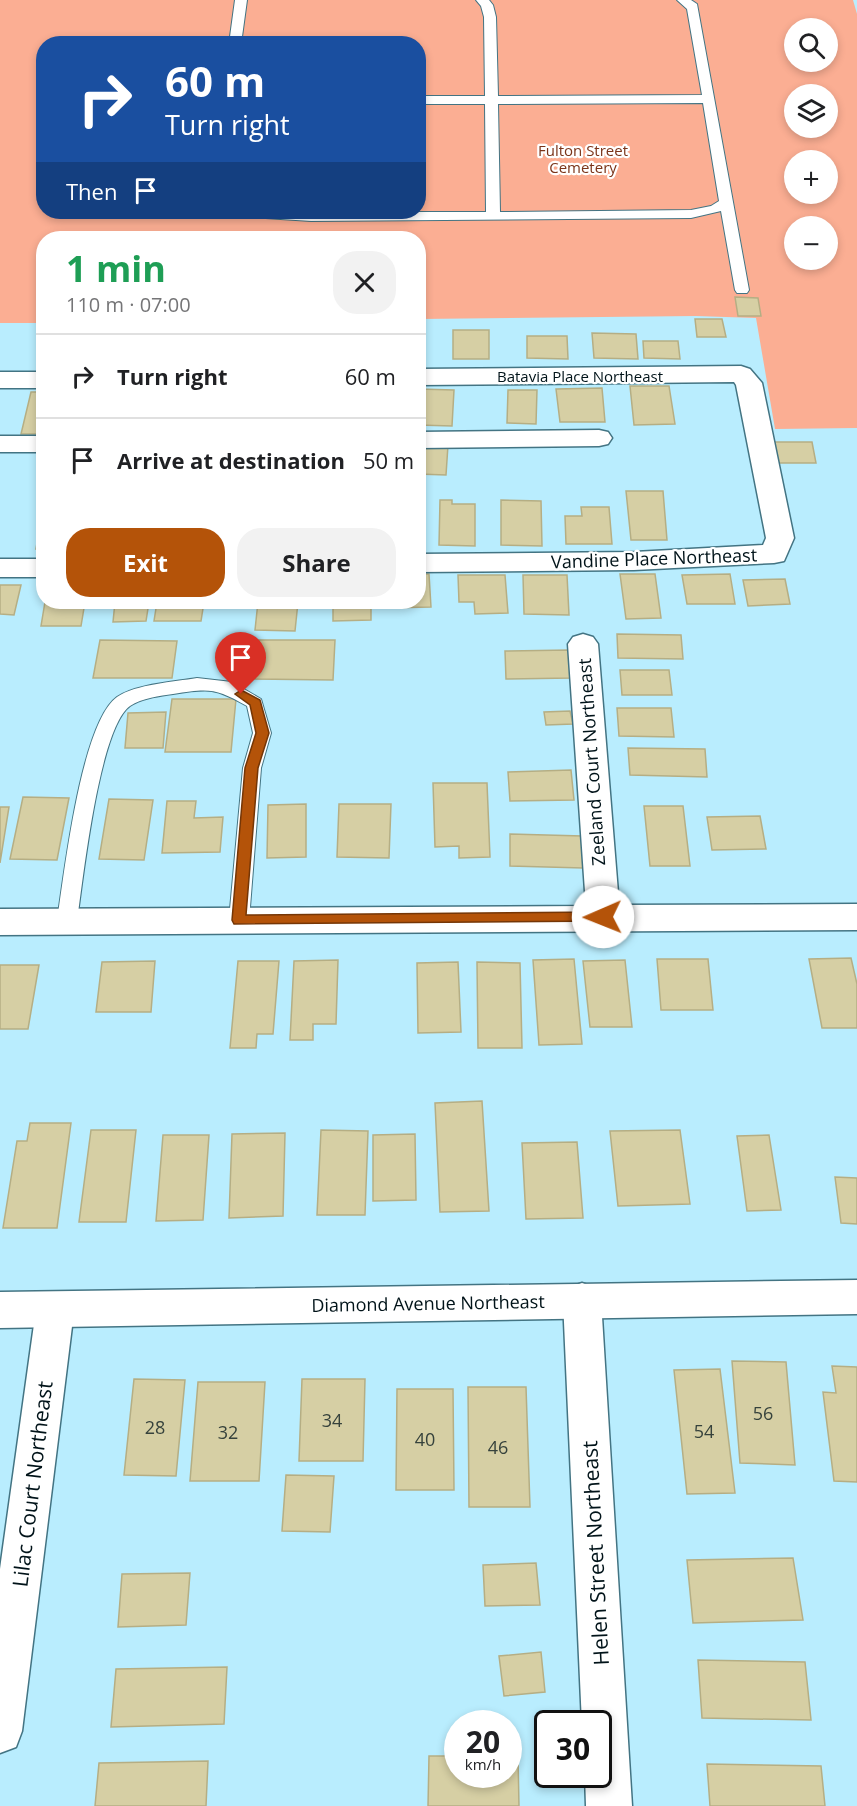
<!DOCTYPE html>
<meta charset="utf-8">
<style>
body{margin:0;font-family:"Open Sans",sans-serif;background:#f2f2f2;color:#202124;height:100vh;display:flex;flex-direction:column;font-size:22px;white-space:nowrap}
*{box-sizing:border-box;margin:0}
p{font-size:20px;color:#757577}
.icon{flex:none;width:33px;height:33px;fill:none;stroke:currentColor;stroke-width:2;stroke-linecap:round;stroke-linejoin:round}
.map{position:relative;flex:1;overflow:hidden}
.details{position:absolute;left:36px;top:231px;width:390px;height:378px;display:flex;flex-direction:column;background:#fff;border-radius:24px;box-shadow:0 3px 9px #0003}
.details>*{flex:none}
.guide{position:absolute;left:36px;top:36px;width:390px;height:183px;border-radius:24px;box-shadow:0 3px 9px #0003;background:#1a4fa0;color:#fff;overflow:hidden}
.controls{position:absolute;left:784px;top:18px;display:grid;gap:12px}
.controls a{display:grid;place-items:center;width:54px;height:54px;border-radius:50%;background:#fff;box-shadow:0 3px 9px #0003;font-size:30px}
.speed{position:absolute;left:444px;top:1710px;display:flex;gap:12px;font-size:30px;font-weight:700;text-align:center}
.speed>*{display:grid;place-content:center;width:78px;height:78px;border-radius:50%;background:#fff;box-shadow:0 3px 9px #0003;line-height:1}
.speed small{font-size:15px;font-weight:400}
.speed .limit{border:3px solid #111;border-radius:9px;background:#fff;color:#111}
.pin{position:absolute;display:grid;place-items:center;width:51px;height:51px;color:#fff;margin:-62px -26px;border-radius:50% 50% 50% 0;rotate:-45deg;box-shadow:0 0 6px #0007}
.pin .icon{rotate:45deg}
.me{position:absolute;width:66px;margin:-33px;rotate:269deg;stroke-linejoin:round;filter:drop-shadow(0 0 4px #0008)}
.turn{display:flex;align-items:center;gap:21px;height:126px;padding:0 30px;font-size:27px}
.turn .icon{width:78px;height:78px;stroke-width:2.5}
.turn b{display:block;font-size:42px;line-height:51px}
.then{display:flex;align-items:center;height:57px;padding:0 30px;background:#0003;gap:12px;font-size:22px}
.round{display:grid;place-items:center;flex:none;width:63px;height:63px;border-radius:24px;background:#f2f2f2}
.head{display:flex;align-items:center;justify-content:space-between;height:102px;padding:0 30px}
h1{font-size:36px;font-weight:700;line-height:45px;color:#1e9e55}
.cta{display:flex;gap:12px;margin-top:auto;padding:12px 30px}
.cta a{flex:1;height:69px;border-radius:24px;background:#b45309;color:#fff;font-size:24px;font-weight:700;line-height:69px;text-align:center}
.cta a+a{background:#f2f2f2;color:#202124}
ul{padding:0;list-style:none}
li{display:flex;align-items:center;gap:18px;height:84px;padding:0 30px;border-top:2px solid #e0e0e0}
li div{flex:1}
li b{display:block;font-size:22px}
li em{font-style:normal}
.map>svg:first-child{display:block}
.green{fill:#fbae93;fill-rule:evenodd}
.building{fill:#d6cfa4;stroke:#b5ae84;stroke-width:1.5}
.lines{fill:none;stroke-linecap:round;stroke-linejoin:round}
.lane-casing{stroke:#437483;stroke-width:2}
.street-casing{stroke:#437483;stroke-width:3}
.secondary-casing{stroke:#437483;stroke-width:3}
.lane{fill:#fff;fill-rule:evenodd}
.street{fill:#fff;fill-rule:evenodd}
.secondary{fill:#fff;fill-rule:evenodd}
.route{fill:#b45309;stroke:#753606;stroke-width:1.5}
.labels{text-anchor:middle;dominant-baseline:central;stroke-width:4.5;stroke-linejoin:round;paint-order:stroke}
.far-park-label{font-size:15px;fill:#7b351a;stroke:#fff}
.far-street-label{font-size:15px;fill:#011319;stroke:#fff}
.street-label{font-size:18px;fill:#011319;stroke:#fff}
.near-number-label{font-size:18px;fill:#36423c}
.near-street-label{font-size:21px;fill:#011319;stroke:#fff}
</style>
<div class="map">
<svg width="857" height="1806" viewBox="0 0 857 1806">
<rect width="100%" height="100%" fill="#b9edfe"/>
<!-- green -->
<path class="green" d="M0,0H853L857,14V428L775,429L756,318L696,316L419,319L418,238H44L43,323H0ZM795,28H828V62H795ZM44,44H418V212H44ZM795,94H828V128H795ZM795,160H828V194H795ZM795,226H828V260H795Z"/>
<!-- building -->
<path class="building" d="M735,297L758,298L761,316H738Z
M695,319H722L726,337H697Z
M453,330H489V359H453Z
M592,333L636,334L638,359L594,358Z
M527,336H567L568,359L527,358Z
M643,341H678L680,359L644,358Z
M630,386H669L675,424L634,425Z
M602,388L605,422H560L556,389Z
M418,389L454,390L452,426L418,425Z
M508,390H537L536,424L507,423Z
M31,392H44V434H21Z
M774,442H812L816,463H778Z
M422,444L448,445L446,475L418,474V455H422Z
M626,491H663L667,540H631Z
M440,500H452V504H475V546L439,545Z
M501,500L541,501L542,546L501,545Z
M43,507L44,549H36Z
M581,507H609L612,544H566L565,516H582Z
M418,574H429L431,607L384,608V602H418Z
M620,574H655L661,618L626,619Z
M730,574L735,604H687L682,575Z
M458,575H505L508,613L475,614L474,602H459Z
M523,575H567L569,615L524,614Z
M785,579L790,604L748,606L743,580Z
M0,585H21L14,615L0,614Z
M45,602H85L81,626H41Z
M115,602H149L146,621L113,622Z
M157,602H204L201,621H154Z
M258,602H298L295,631L255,630Z
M333,602H371V620L333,621Z
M617,634L681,635L683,659L618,658Z
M100,640L177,641L172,678H93Z
M259,640H335L333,680L255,679Z
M569,650L571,678L506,679L505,651Z
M620,670H669L672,695H622Z
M172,699H236L231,752H165Z
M617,708H671L674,737L619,736Z
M570,711L573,724L546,725L544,712Z
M166,712L163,748H125L128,713Z
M628,748L705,749L707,777L630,775Z
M571,770L574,800L510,801L508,772Z
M433,783H487L490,857L459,858V846L435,847Z
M23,797L69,798L57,860L10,859Z
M109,799L153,800L144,860L99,859Z
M167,801H196L194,818L223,817L220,852L162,853Z
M306,804V857L267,858L268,805Z
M339,804H391L389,858L337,857Z
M644,806H683L690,866H650Z
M0,807H9L0,863Z
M760,816L766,849L712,850L707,817Z
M510,834L582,836L583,868L510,866Z
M851,958L857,984V1028H822L809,959Z
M574,959L582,1044L539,1045L533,960Z
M657,959H708L713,1010H661Z
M338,960L336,1024H313V1040H290L294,961Z
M625,960L632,1027H590L583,961Z
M155,961L151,1012H96L102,962Z
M238,961H279L273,1034H257L256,1048H230Z
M458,962L461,1032L418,1033L417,963Z
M477,962L520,963L522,1048H478Z
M0,965H39L28,1029H0Z
M482,1101L489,1211L440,1212L435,1103Z
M30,1123H71L57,1228H3L17,1141H27Z
M91,1130H136L126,1222H79Z
M321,1130L368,1131L365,1215H317Z
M680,1130L690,1204L618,1206L610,1131Z
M285,1133L283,1216L229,1218L232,1134Z
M415,1134L416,1200L373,1201V1135Z
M163,1135H209L203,1220L156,1221Z
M769,1135L781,1210L747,1211L737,1136Z
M577,1142L583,1218L526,1219L522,1143Z
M835,1177L857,1178V1224L841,1223Z
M732,1361L786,1362L795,1465L740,1463Z
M832,1366L857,1367V1482L834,1481L823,1392L836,1393Z
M720,1369L735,1493L687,1494L674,1370Z
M134,1379L185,1380L176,1476L124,1475Z
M302,1379H365L363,1461H299Z
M198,1382H265L259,1481H190Z
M468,1387H526L530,1507H469Z
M397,1389H453L454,1490H396Z
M286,1475L334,1476L330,1532L282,1531Z
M793,1558L803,1620L693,1623L687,1560Z
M536,1563L540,1605L485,1606L483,1565Z
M190,1573L186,1625L118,1627L122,1574Z
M541,1652L545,1692L504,1696L499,1656Z
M698,1660L805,1662L811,1720L702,1718Z
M227,1667L224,1724L111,1727L116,1669Z
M429,1756H458V1774H508V1757H518L519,1806H428Z
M208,1761L206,1806H95L99,1763Z
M707,1764L821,1766L825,1806H710Z"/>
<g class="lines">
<defs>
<path id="lane" d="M235,0H247L241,44H229Z
M476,0H489L493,5L496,17L498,96L702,95L687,9L677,0H691L697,4L749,290L747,293H737L735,290L721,211L691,218L311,221L219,215L217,212H486L485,104H418V96H485L484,17L481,6ZM703,103L719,201L711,206L691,210L500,212L498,104Z
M197,678L232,682L261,699L271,733L261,768L249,920L246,925L239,928L232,925L229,920L243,768L253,733L247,706C216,688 209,688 173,694C160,696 142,698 130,706C99,728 83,880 77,921L74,926L67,929L60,926L57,921C64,875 81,723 117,697C136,684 174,682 197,678Z"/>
<path id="street" d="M741,366L750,369L762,383L794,538L784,561L774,563L634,570L418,572V554L634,552L763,545L766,538L736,385L734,382L418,385V369Z
M0,372H44V388H0Z
M599,430L608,432L612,438L608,444L599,446L418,448V432Z
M0,436H44V452H0Z
M0,559H44V577H0Z
M583,634L593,637L598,644L619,905L857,904V930L0,935V909L586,906L568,644L573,637Z
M582,1283L596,1288L601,1300L632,1806H586L585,1774H598V1724H582L563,1300L568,1288Z
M55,1292L69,1298L74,1310L22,1731L16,1747L0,1753V1569L36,1310L41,1298Z"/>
<path id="secondary" d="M857,1280V1314L0,1328V1292Z"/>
</defs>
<!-- lane casing -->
<use href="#lane" class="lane-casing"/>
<!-- street casing -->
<use href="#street" class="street-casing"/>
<!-- secondary casing -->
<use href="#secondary" class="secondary-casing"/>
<!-- lane -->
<use href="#lane" class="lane"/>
<!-- street -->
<use href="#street" class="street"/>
<!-- secondary -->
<use href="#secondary" class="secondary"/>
</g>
<!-- route -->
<path class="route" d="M241,690L260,700L269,733L258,768L246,915L603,912L608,913L610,917L608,921L234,924L232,920L245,768L256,733L250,705L235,694Z"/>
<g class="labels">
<!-- far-park labels -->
<g class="far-park-label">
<text x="583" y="150">Fulton Street<tspan x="583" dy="17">Cemetery</tspan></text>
</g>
<!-- far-street labels -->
<g class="far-street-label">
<text x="580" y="376">Batavia Place Northeast</text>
</g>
<!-- street labels -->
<g class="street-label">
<text transform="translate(654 558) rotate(-2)">Vandine Place Northeast</text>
<text transform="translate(591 762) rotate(-94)">Zeeland Court Northeast</text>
<text transform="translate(428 1303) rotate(-1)">Diamond Avenue Northeast</text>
</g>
<!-- near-number labels -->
<g class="near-number-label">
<text x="763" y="1413">56</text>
<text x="332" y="1420">34</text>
<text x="155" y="1427">28</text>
<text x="704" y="1431">54</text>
<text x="228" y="1432">32</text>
<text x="425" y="1439">40</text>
<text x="498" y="1447">46</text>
</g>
<!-- near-street labels -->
<g class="near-street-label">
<text transform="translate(32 1484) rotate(-83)">Lilac Court Northeast</text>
<text transform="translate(595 1553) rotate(-93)">Helen Street Northeast</text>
</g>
</g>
</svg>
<div class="controls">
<a><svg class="icon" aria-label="search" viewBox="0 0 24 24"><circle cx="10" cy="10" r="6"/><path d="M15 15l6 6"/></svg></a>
<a><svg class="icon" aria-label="layers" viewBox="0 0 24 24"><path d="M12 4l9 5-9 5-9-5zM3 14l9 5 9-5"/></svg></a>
<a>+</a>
<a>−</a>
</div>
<div class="speed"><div>20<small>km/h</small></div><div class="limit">30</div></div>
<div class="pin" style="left:241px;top:694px;background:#d93025"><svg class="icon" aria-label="arrive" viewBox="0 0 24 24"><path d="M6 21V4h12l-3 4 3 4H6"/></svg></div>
<svg class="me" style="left:603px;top:917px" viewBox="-20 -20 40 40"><circle r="19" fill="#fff"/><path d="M0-13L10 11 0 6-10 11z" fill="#b45309"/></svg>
<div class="guide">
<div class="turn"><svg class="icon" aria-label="right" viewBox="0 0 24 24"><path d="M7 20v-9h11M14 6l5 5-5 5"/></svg><div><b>60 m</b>Turn right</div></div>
<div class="then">Then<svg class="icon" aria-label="arrive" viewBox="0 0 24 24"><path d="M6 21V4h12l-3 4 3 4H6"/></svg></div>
</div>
<section class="details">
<div class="head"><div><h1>1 min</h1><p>110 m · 07:00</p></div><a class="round"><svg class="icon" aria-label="close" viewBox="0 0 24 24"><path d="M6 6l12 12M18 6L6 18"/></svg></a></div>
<ul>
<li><svg class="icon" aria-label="right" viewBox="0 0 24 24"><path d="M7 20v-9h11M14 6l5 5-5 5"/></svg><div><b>Turn right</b></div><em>60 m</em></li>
<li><svg class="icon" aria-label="arrive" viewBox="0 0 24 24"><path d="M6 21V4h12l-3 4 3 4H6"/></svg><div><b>Arrive at destination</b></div><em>50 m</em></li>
</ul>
<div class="cta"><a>Exit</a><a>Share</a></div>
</section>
</div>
